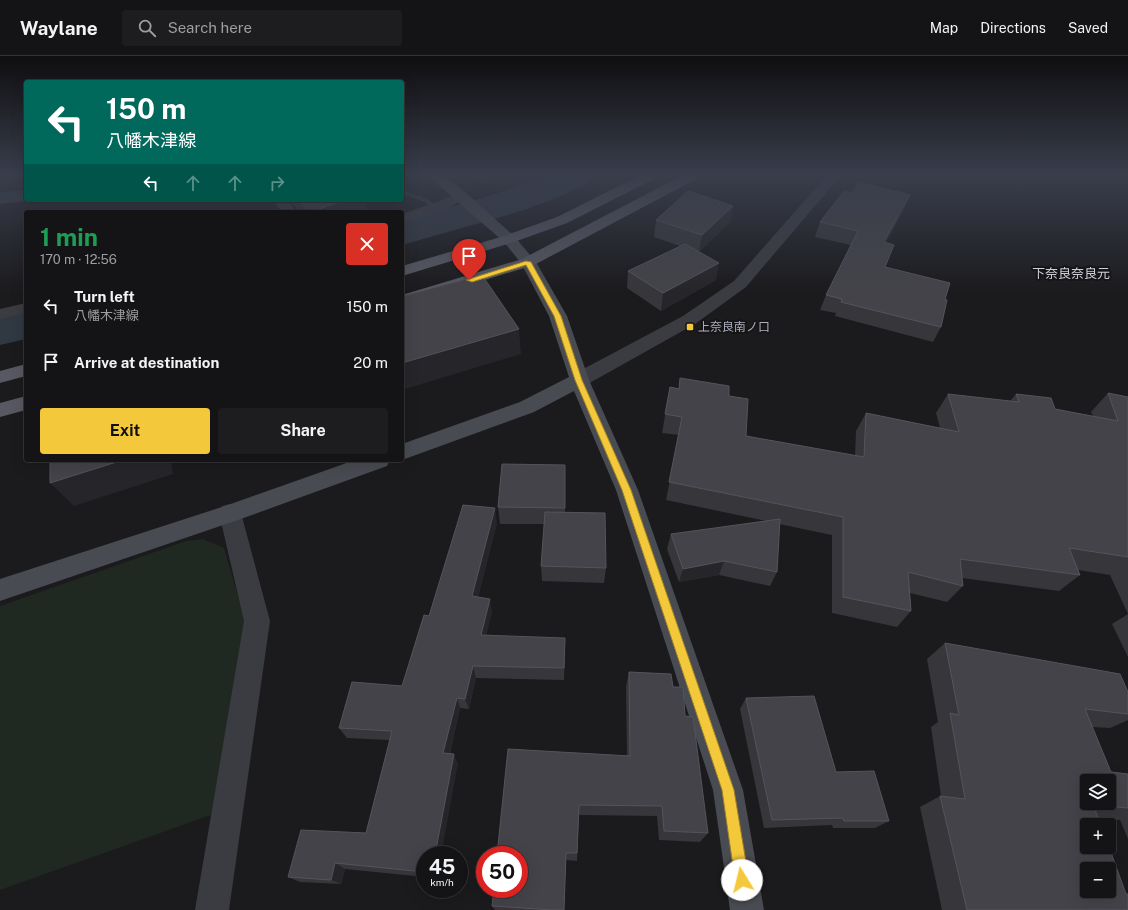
<!DOCTYPE html>
<meta charset="utf-8">
<style>
body{margin:0;font-family:"Public Sans","Noto Sans JP",sans-serif;background:#1d1d1f;color:#f1f3f6;height:100vh;display:flex;flex-direction:column;font-size:15px;white-space:nowrap}
*{box-sizing:border-box;margin:0}
p{font-size:13px;color:#9d9ea1}
.icon{flex:none;width:22px;height:22px;fill:none;stroke:currentColor;stroke-width:2;stroke-linecap:round;stroke-linejoin:round}
.map{position:relative;flex:1;overflow:hidden}
.side{position:absolute;left:24px;top:154px;width:380px;height:252px;display:flex;flex-direction:column;background:#141416;border-radius:4px;box-shadow:0 4px 16px #0002,0 0 0 1px #333335}
.side>*{flex:none}
.top-card{position:absolute;left:24px;top:24px;width:380px;height:122px;border-radius:4px;box-shadow:0 4px 16px #0002,0 0 0 1px #333335;background:#00695c;color:#fff;overflow:hidden}
.tools{position:absolute;left:1080px;top:718px;display:grid;gap:8px}
.tools a{display:grid;place-items:center;width:36px;height:36px;border-radius:4px;background:#141416;box-shadow:0 4px 16px #0002,0 0 0 1px #333335;font-size:20px}
.speed{position:absolute;left:416px;top:790px;display:flex;gap:8px;font-size:20px;font-weight:700;text-align:center}
.speed>*{display:grid;place-content:center;width:52px;height:52px;border-radius:50%;background:#141416;box-shadow:0 4px 16px #0002,0 0 0 1px #333335;line-height:1}
.speed small{font-size:10px;font-weight:400}
.speed .limit{border:6px solid #d22;background:#fff;color:#111}
.pin{position:absolute;display:grid;place-items:center;width:34px;height:34px;color:#fff;margin:-41px -17px;border-radius:50% 50% 50% 0;rotate:-45deg;box-shadow:0 0 4px #0007}
.pin .icon{rotate:45deg}
.me{position:absolute;width:44px;margin:-22px;rotate:351deg;stroke-linejoin:round;filter:drop-shadow(0 0 3px #0008)}
.turn{display:flex;align-items:center;gap:14px;height:84px;padding:0 16px;font-size:18px}
.turn .icon{width:52px;height:52px;stroke-width:2.5}
.turn b{display:block;font-size:28px;line-height:34px}
.lanes{display:flex;align-items:center;height:38px;padding:0 16px;background:#0003;justify-content:center;gap:20px;direction:ltr}
.lanes .off{opacity:.35}
.round{display:grid;place-items:center;flex:none;width:42px;height:42px;border-radius:4px;background:#1d1d1f}
.overview{display:flex;align-items:center;justify-content:space-between;height:68px;padding:0 16px}
h1{font-size:24px;font-weight:700;line-height:30px;color:#1e9e55}
.primary-button{display:flex;gap:8px;margin-top:auto;padding:8px 16px}
.primary-button a{flex:1;height:46px;border-radius:4px;background:#f4c83b;color:#111;font-size:16px;font-weight:700;line-height:46px;text-align:center}
.primary-button a+a{background:#1d1d1f;color:#f1f3f6}
ul{padding:0;list-style:none}
li{display:flex;align-items:center;gap:12px;height:56px;padding:0 16px}
li div{flex:1}
li b{display:block;font-size:15px}
li em{font-style:normal}
header{display:flex;align-items:center;gap:24px;box-sizing:border-box;height:56px;padding:0 20px;background:#141416;border-bottom:1px solid #333335}
header strong{font-size:19px}
nav{display:flex;gap:22px;margin-inline-start:auto;font-size:14px}
.search{width:280px;height:36px;background:#1d1d1f;display:flex;align-items:center;gap:10px;box-sizing:border-box;padding:0 14px;border-radius:4px;color:#9d9ea1;font-size:15px}
.map>svg:first-child{display:block}
.green{fill:#202822}
.lines{fill:none;stroke-linecap:round;stroke-linejoin:round}
.stream{fill:#303842;fill-rule:evenodd}
.river{fill:#303842;fill-rule:evenodd}
.street{fill:#3b3c42;fill-rule:evenodd}
.secondary{fill:#494b52;fill-rule:evenodd}
.primary{fill:#575861;fill-rule:evenodd}
.wall{fill:#37363b}
.shaded-wall{fill:#262529}
.building{fill:#444349;stroke:#54545b;fill-rule:evenodd}
.route{fill:#f4c83b;stroke:#9f8226}
.poi-dot{fill:#f4c83b;stroke:#161518;stroke-width:1.5}
.labels{text-anchor:middle;dominant-baseline:central;stroke-width:4;stroke-linejoin:round;paint-order:stroke}
.far-poi-label{font-size:12px;fill:#adb0bc;stroke:#161518;text-anchor:start}
.far-neighbourhood-label{font-size:13px;fill:#ced0d8;stroke:#161518}
</style>
<header>
<strong>Waylane</strong>
<div class="search"><svg class="icon" aria-label="search" viewBox="0 0 24 24"><circle cx="10" cy="10" r="6"/><path d="M15 15l6 6"/></svg>Search here</div>
<nav><a>Map</a><a>Directions</a><a>Saved</a></nav>
</header>
<div class="map">
<svg width="1128" height="854" viewBox="0 0 1128 854">
<rect width="100%" height="100%" fill="#1b1a1d"/>
<!-- green -->
<path class="green" d="M203,483L224,492L247,571L211,759L0,834V550L186,485Z"/>
<g class="lines">
<!-- stream -->
<path class="stream" d="M26,134V138L0,140V136Z
M402,134L429,144L450,164L445,165L425,146L402,138Z"/>
<!-- river -->
<path class="river" d="M548,118H595L590,126L554,143L521,155L402,189V164C451,151 501,139 548,118Z
M26,253V283L0,289V259Z"/>
<!-- street -->
<path class="street" d="M828,118H842L746,231L695,268L586,329L579,330L572,329L569,324L572,319L683,260L734,225Z
M460,135L465,136L467,139C458,152 418,163 402,167V158L440,145Z
M26,137V144H31L0,148V140Z
M273,144H287L297,156H282Z
M26,247V257L0,263V253Z
M230,448L238,450L241,457L270,565L229,854H195L244,565L219,457L222,450Z"/>
<!-- secondary -->
<path class="secondary" d="M426,118H441L465,136L514,180L536,206L567,260L589,324L638,434L743,734L764,854H730L713,734L616,434L574,335L534,356L402,404V388L520,346L569,321L549,260L521,207L504,186Z
M355,404H390L387,410L238,464L0,545V523L225,450Z"/>
<!-- primary -->
<path class="primary" d="M643,118H660L658,121L567,167L514,186L402,220V210L504,180L557,161Z
M685,118H702L700,121L534,209L402,249V239L522,203Z
M26,308V320L0,327V315Z
M26,340V354L0,361V347Z"/>
</g>
<!-- wall -->
<path class="wall" d="M467,118H521L505,124L502,121L483,128Z
M289,144H364L366,153L358,156H300Z
M733,150L730,166L699,196L716,224L661,255L627,232L628,215L680,190L654,181L656,164Z
M904,153L886,187L885,211L945,243L941,271L933,286L835,260L836,257L820,254L826,239L851,189L815,181L820,166Z
M670,331L729,340L746,380L855,400L856,375L866,357L940,372L936,357L948,338L1010,345L1016,338L1055,353L1093,360L1091,356L1108,337L1128,341V601L1112,568L1128,558L1110,519L1078,514L1080,519L1059,535L962,522L963,530L947,546L910,537L911,555L897,571L832,557V479L779,468L777,516L770,530L719,519L679,526L667,493L671,478L766,465L666,444L679,379L662,377Z
M565,409V457L606,512L604,527L542,525L541,510L545,468H500L498,451Z
M497,467L478,541L492,556L486,579L565,594L564,624L476,622L469,653L460,652L450,698L458,708L425,799V821L345,813L341,828L300,826L288,821L366,777L390,684L347,682L339,672L402,630L429,560Z
M945,587L1128,636V664L1110,672L1092,671L1111,716L1128,718V783L1120,764L1098,762L1128,854H942L920,751L940,740H941L931,671L938,666L927,603Z
M629,616L673,631L685,660L708,777L700,786L659,784L657,760L579,759L577,805L566,804L564,854H495L492,850L519,799L627,699L626,631Z
M746,642L836,716L889,765L875,772H833L832,769L764,772L740,653Z"/>
<!-- shaded-wall -->
<path class="shaded-wall" d="M482,118H502V121L483,128Z
M505,118H521L505,124Z
M910,139L904,153L878,201L884,186Z
M346,144H364L366,153L358,156H310Z
M733,150L730,166L699,196L702,179Z
M719,207L716,224L661,255L663,237Z
M519,273L521,298L402,334V307Z
M123,404H171L173,418L74,450L50,427Z
M495,452L497,467L475,554L472,540Z
M724,505L719,519L679,526L683,513Z
M490,543L492,556L484,591L481,579Z
M473,610L476,622L469,653L465,643Z
M457,642L460,652L448,707L443,697Z
M454,698L458,708L441,799H435Z
M335,807L345,813L341,828L331,824Z"/>
<!-- building -->
<path class="building" d="M859,126L910,139L884,186L894,189L885,211L950,227L945,243L947,244L941,271L841,246L842,243L826,239L858,175L820,166L844,135L852,137Z
M688,135L733,150L702,179L656,164Z
M298,144H346L310,156Z
M685,188L719,207L663,237L628,215Z
M482,219L519,273L402,307V240Z
M680,322L729,330V340L748,343L746,380L864,401L866,357L959,376L948,338L1019,346L1016,338L1051,342L1055,353L1118,365L1108,337L1128,341V501L1069,492L1080,519L960,503L963,530L908,516L911,555L843,541V461L669,426L682,361L665,358L670,331L679,333Z
M50,404H123L50,427Z
M502,408L565,409V452L498,451Z
M463,449L495,452L472,540L490,543L481,579L565,582L564,612L473,610L465,643L457,642L443,697L454,698L435,799H425V816L335,807L331,824L288,821L301,774L366,777L392,675L339,672L352,626L402,630L424,559L429,560Z
M545,456L605,457L606,512L541,510Z
M780,463L777,516L724,505L683,513L671,478Z
M945,587L1120,618L1128,636V658L1085,653L1111,716L1128,718V752L1093,749L1101,769H1087V791H1109L1126,838H1128V854H967L940,740L965,743L950,657L959,659ZM1087,725H1109V747H1087ZM1087,813H1109V835H1087Z
M629,616L671,618L673,631H683L685,660L693,661L708,777L664,775L662,750L579,749L577,797H566L564,854H553L492,850L494,833H519V799H497L508,693L630,700Z
M814,640L836,716L874,715L889,765H844L843,762L772,764L746,642Z"/>
<!-- sky -->
<linearGradient id="sky" x2="0" y2="1"><stop stop-color="#0f0e10"/><stop offset="0.5" stop-color="#393e4c"/><stop offset="1" stop-color="#393e4c" stop-opacity="0"/></linearGradient>
<rect width="1128" height="237" fill="url(#sky)"/>
<!-- route -->
<path class="route" d="M526,205L531,206L561,260L582,324L631,434L734,734L749,824L747,829L742,831L737,829L735,824L722,734L622,434L575,324L554,260L526,209L472,226L466,224Z"/>
<!-- markers -->
<rect class="poi-dot" x="686" y="267" width="8" height="8" rx="2"/>
<g class="labels">
<!-- far-poi labels -->
<g class="far-poi-label">
<text x="698" y="271">上奈良南ノ口</text>
</g>
<!-- far-neighbourhood labels -->
<g class="far-neighbourhood-label">
<text x="1071" y="217">下奈良奈良元</text>
</g>
</g>
</svg>
<div class="tools">
<a><svg class="icon" aria-label="layers" viewBox="0 0 24 24"><path d="M12 4l9 5-9 5-9-5zM3 14l9 5 9-5"/></svg></a>
<a>+</a>
<a>−</a>
</div>
<div class="speed"><div>45<small>km/h</small></div><div class="limit">50</div></div>
<div class="pin" style="left:469px;top:224px;background:#d93025"><svg class="icon" aria-label="arrive" viewBox="0 0 24 24"><path d="M6 21V4h12l-3 4 3 4H6"/></svg></div>
<svg class="me" style="left:742px;top:824px" viewBox="-20 -20 40 40"><circle r="19" fill="#fff"/><path d="M0-13L10 11 0 6-10 11z" fill="#f4c83b"/></svg>
<div class="top-card">
<div class="turn"><svg class="icon" aria-label="left" viewBox="0 0 24 24"><path d="M17 20v-9H6M10 6l-5 5 5 5"/></svg><div><b>150 m</b>八幡木津線</div></div>
<div class="lanes"><svg class="icon" aria-label="left" viewBox="0 0 24 24"><path d="M17 20v-9H6M10 6l-5 5 5 5"/></svg><svg class="icon off" aria-label="ahead" viewBox="0 0 24 24"><path d="M12 20V5M6 11l6-6 6 6"/></svg><svg class="icon off" aria-label="ahead" viewBox="0 0 24 24"><path d="M12 20V5M6 11l6-6 6 6"/></svg><svg class="icon off" aria-label="right" viewBox="0 0 24 24"><path d="M7 20v-9h11M14 6l5 5-5 5"/></svg></div>
</div>
<section class="side">
<div class="overview"><div><h1>1 min</h1><p>170 m · 12:56</p></div><a class="round" style="background:#d93025;color:#fff"><svg class="icon" aria-label="close" viewBox="0 0 24 24"><path d="M6 6l12 12M18 6L6 18"/></svg></a></div>
<ul>
<li><svg class="icon" aria-label="left" viewBox="0 0 24 24"><path d="M17 20v-9H6M10 6l-5 5 5 5"/></svg><div><b>Turn left</b><p>八幡木津線</p></div><em>150 m</em></li>
<li><svg class="icon" aria-label="arrive" viewBox="0 0 24 24"><path d="M6 21V4h12l-3 4 3 4H6"/></svg><div><b>Arrive at destination</b></div><em>20 m</em></li>
</ul>
<div class="primary-button"><a>Exit</a><a>Share</a></div>
</section>
</div>
